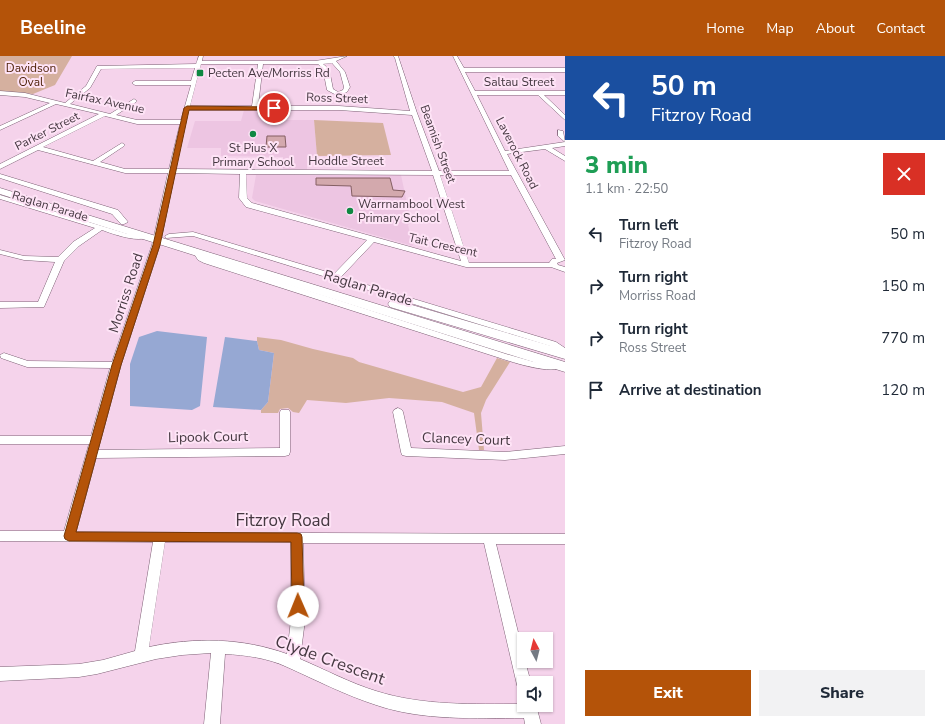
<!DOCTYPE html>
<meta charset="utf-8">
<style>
body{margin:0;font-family:"Nunito Sans",sans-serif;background:#f2f2f3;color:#1f2937;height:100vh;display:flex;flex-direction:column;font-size:15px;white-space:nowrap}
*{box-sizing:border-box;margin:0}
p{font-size:13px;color:#747a83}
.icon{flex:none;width:22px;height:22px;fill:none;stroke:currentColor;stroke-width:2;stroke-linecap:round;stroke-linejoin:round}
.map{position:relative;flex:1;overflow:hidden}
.sheet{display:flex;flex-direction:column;background:#fff;width:380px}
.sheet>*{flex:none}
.hud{background:#1a4fa0;color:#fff;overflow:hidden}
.needle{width:26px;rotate:353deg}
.tools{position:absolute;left:517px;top:576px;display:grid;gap:8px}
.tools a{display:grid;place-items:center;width:36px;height:36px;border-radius:0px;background:#fff;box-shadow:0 1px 3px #0004;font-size:20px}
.pin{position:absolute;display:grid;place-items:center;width:34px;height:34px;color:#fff;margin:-17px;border:2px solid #fff;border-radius:50%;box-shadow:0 1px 4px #0007}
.me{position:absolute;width:44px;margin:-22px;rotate:359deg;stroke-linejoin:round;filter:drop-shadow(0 0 3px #0008)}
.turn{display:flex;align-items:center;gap:14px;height:84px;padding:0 20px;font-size:18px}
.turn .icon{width:52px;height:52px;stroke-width:2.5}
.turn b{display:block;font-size:28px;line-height:34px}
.round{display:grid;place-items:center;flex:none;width:42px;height:42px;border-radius:0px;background:#f2f2f3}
.summary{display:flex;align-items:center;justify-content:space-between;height:68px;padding:0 20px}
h1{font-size:24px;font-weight:800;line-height:30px;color:#1e9e55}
.primary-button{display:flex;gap:8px;margin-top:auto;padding:8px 20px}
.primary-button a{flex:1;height:46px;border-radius:0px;background:#b45309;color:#fff;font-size:16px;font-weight:800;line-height:46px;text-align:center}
.primary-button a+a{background:#f2f2f3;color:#1f2937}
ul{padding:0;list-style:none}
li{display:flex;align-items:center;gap:12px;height:52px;padding:0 20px}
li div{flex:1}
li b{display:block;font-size:15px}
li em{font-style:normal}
header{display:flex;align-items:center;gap:24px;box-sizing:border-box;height:56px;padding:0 20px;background:#b45309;color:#fff}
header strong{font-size:19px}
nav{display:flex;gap:22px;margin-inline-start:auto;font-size:14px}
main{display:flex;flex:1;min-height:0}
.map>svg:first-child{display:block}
.built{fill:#edc5e2}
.green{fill:#d5b09f}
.water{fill:#96a8d3}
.building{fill:#d3a9ad;stroke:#845f63}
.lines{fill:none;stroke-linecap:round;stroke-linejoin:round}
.minor-casing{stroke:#7d6075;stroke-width:1}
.highway-casing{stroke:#7d6075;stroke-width:1}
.minor{fill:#fff;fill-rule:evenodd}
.highway{fill:#fff;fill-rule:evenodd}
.route{fill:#b45309;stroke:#753606}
.poi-dot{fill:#0e8842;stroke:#fee3f6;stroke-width:1.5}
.labels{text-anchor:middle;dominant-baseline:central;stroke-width:4;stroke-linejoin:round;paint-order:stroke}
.far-park-label{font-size:12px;fill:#4c1f06;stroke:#fee3f6}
.far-poi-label{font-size:12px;fill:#453841;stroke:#fee3f6;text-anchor:start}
.far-street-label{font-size:12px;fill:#453841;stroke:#fee3f6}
.street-label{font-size:14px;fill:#453841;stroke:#fee3f6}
.near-street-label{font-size:17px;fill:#453841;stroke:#fee3f6}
</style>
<header>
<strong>Beeline</strong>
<nav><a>Home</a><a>Map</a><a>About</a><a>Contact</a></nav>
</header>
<main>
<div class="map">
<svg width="565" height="668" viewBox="0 0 565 668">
<rect width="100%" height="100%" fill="#f5d3eb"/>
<!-- built -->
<path class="built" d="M244,54L283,55L284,64H314L317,100H307V113H283V101L221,100V92H187L195,65H241Z
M256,119H401L411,166L408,169L413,190L255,145L252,142Z"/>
<!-- green -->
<path class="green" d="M0,0H72L55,29L33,38L0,35Z
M314,64L383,67L391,99L317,100Z
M257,281L281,284L313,293L353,302L359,306L463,336L481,331L497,302L510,306L486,344L481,357L484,394H479L474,357L442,346L389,342L346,347L307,344L299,357L293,356L288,352L280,353L278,357H261V354L268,346L274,297L259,294L257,285Z"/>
<!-- water -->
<path class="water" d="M157,275L207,281L200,350L192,354L130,350V308L139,281Z
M225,281L257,285L259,294L274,297L268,346L261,354L213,351Z"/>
<!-- building -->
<path class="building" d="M267,80H285L286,91H266Z
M316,122H390L393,134L405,135L402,141L352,140L351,130L316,129Z"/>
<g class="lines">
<defs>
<path id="minor" d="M199,0H203L202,5H315L347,0L336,5L345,16L350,31L347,36L338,40L327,34L323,13L318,8H263L258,50H339L410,55L395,2L393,0H398L417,57L439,115H509L453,0H457L464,12H565V16H465L475,35H565V39H544L565,59V64L538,39H477L505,95L565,86V90L552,92L565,100V105L545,93L507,98L565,204L557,207L558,209L565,211V216L551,211H466L374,186L341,221L556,286L565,292V300L550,290L193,180L166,182L165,180L169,178L193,176L334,218L367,184L246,151L239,142L240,118L175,117L160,189L121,309L98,394L280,392V356L281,354H289L290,356V396L289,399L285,400L96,402L76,476L565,478V488H496L524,600V605H525L531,627H524V636L519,634L517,629L484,487H303L305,564L300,603C326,614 350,627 376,635C423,650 474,648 522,648L524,644V649H536L541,668H525L524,662C475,662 423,665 376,649C345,639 316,624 287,611C268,602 245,599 225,598L220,668H204L211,597L182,599L156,603L97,618L79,621L0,625V611L79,608L103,604L135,595L153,486L0,485V475H64L89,388H0V380H91L110,312L27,311L1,302L0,299L4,297L28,305L112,306L152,189L168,117H125L38,94L0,113V108L99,58L56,48L0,74V70L50,47L25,41L0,39V35L25,37L65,47L86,30L97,10L196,8ZM332,7L340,16L344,31L343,34L338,36L333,33L329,13L323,8ZM201,8H258L252,50H190ZM195,12L191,25H135L132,27L135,29H191L181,64H137L116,59L136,46L137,45L134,43L110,58L70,48L90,32L101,13ZM189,54H339L412,59L432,115L176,113ZM105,60L137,68H180L169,113H125L100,106L124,90L125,89L122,87L93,105L43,91ZM246,118L433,119L461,205L252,147L247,142ZM440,119H511L556,203H552L549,207H469ZM165,486H291V564L287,598C243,582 195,581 149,591Z
M558,74L563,75L565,86L558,80Z
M0,118L118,154L128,166L124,168H121L112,158L0,122Z
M0,139L128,178H146L150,180C140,188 113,178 102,174L79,190L64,205L44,251L0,252V246H38L55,206L24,204L0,198V194L24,200L58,201L73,186L95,172L0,143Z
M194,194H200L204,200L210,203L506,298L534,306L558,307L563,310C554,320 512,306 500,302L204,207L198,204L193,196Z
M398,352L402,354L403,356L411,392L505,396L565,390V398L505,404L406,400L402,399L401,396L393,356L394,354Z"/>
<path id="highway" d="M0,132L565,306V316L0,138Z
M395,244L565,294V303L390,251L388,248L390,245Z"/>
</defs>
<!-- minor casing -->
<use href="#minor" class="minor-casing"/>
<!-- highway casing -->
<use href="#highway" class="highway-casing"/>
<!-- minor -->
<use href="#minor" class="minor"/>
<!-- highway -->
<use href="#highway" class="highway"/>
</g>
<!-- route -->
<path class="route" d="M187,50L274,51L276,52L274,54H189L160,189L121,309L76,476L297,477L301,478L302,481L304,550L302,554L298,555L293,554L292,550L291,486L69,485L65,483L64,480L112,309L153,189L184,52Z"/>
<!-- markers -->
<g class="poi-dot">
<rect x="196" y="13" width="8" height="8" rx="2"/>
<circle cx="253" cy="78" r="4"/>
<circle cx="350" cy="155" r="4"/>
</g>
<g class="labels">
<!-- far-park labels -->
<g class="far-park-label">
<text x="31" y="12">Davidson<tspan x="31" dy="14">Oval</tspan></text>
</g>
<!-- far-poi labels -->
<g class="far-poi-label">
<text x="208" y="17">Pecten Ave/Morriss Rd</text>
<text x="253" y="92" text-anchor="middle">St Pius X<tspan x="253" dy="14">Primary School</tspan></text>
<text x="358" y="148">Warrnambool West<tspan x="358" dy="14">Primary School</tspan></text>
</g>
<!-- far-street labels -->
<g class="far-street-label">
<text x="519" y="26">Saltau Street</text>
<text transform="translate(337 42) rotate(2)">Ross Street</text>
<text transform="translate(105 45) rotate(12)">Fairfax Avenue</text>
<text transform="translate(47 75) rotate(-27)">Parker Street</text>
<text transform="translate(438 88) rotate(70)">Beamish Street</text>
<text transform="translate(517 97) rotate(63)">Laverock Road</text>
<text x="346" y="105">Hoddle Street</text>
<text transform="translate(50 150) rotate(17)">Raglan Parade</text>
<text transform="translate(443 189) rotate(13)">Tait Crescent</text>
</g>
<!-- street labels -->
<g class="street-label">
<text transform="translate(368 232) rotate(17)">Raglan Parade</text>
<text transform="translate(126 237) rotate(-72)">Morriss Road</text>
<text transform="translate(208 381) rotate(-1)">Lipook Court</text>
<text transform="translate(466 383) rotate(2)">Clancey Court</text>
</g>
<!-- near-street labels -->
<g class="near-street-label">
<text x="283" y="464">Fitzroy Road</text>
<text transform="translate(330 604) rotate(20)">Clyde Crescent</text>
</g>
</g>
</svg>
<div class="tools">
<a><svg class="needle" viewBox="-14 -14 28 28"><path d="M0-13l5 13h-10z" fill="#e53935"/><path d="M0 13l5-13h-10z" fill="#747a83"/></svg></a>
<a><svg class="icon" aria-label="sound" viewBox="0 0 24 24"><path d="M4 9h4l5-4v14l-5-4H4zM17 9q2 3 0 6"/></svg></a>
</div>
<div class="pin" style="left:274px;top:52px;background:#d93025"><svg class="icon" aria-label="arrive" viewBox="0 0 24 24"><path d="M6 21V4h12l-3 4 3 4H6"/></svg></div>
<svg class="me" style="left:298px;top:550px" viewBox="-20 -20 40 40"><circle r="19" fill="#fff"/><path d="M0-13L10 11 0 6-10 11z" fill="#b45309"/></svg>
</div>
<section class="sheet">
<div class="hud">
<div class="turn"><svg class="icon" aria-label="left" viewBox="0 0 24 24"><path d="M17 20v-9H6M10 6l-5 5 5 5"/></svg><div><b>50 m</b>Fitzroy Road</div></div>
</div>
<div class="summary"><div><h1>3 min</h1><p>1.1 km · 22:50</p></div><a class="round" style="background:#d93025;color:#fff"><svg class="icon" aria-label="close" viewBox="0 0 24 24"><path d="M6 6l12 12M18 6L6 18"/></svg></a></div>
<ul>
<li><svg class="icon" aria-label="left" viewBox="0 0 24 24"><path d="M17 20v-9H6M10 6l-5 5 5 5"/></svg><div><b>Turn left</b><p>Fitzroy Road</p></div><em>50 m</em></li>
<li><svg class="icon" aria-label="right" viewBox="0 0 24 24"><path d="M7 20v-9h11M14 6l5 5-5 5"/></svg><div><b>Turn right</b><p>Morriss Road</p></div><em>150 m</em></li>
<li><svg class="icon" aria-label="right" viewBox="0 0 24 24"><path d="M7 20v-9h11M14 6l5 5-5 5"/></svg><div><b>Turn right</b><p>Ross Street</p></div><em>770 m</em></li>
<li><svg class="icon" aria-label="arrive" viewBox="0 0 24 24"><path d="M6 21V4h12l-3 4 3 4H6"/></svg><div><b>Arrive at destination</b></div><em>120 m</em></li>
</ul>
<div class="primary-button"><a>Exit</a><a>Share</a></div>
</section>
</main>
